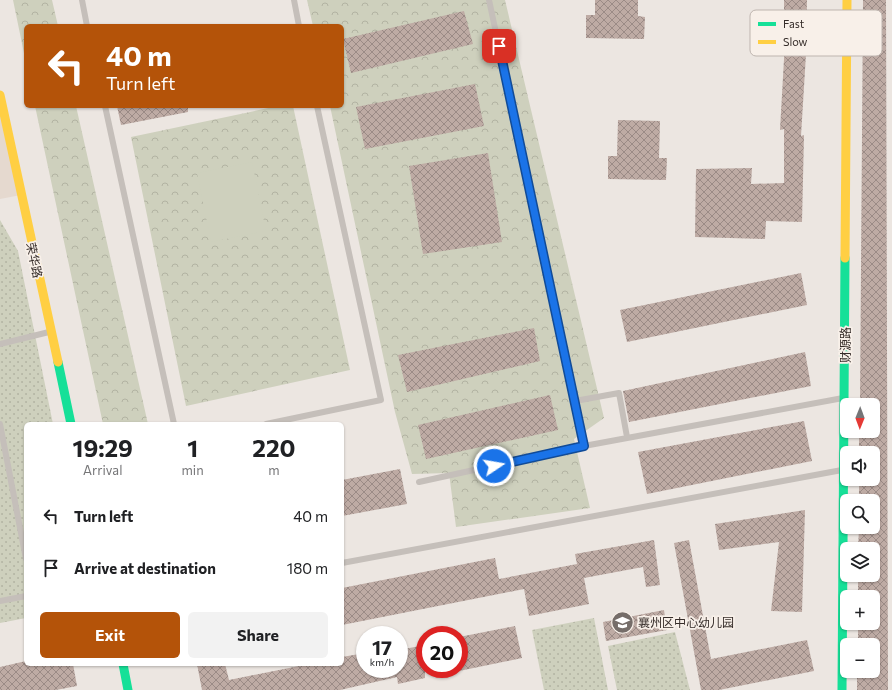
<!DOCTYPE html>
<meta charset="utf-8">
<style>
body{margin:0;font-family:Commissioner,"Noto Sans SC",sans-serif;background:#f2f2f2;color:#202124;height:100vh;display:flex;flex-direction:column;font-size:15px;white-space:nowrap}
*{box-sizing:border-box;margin:0}
p{font-size:13px;color:#757577}
.icon{flex:none;width:22px;height:22px;fill:none;stroke:currentColor;stroke-width:2;stroke-linecap:round;stroke-linejoin:round}
.map{position:relative;flex:1;overflow:hidden}
.sheet{position:absolute;left:24px;top:422px;width:320px;height:244px;display:flex;flex-direction:column;background:#fff;border-radius:6px;box-shadow:0 1px 3px #0004}
.sheet>*{flex:none}
.top-card{position:absolute;left:24px;top:24px;width:320px;height:84px;border-radius:6px;box-shadow:0 1px 3px #0004;background:#b45309;color:#fff;overflow:hidden}
.needle{width:26px;rotate:181deg}
.buttons{position:absolute;left:840px;top:398px;display:grid;gap:8px}
.buttons a{display:grid;place-items:center;width:40px;height:40px;border-radius:6px;background:#fff;box-shadow:0 1px 3px #0004;font-size:20px}
.speed{position:absolute;left:356px;top:626px;display:flex;gap:8px;font-size:20px;font-weight:700;text-align:center}
.speed>*{display:grid;place-content:center;width:52px;height:52px;border-radius:50%;background:#fff;box-shadow:0 1px 3px #0004;line-height:1}
.speed small{font-size:10px;font-weight:400}
.speed .limit{border:6px solid #d22;background:#fff;color:#111}
.pin{position:absolute;display:grid;place-items:center;width:34px;height:34px;color:#fff;margin:-17px;border-radius:8px;box-shadow:0 2px 6px #0006}
.me{position:absolute;width:44px;margin:-22px;rotate:78deg;stroke-linejoin:round;filter:drop-shadow(0 0 3px #0008)}
.turn{display:flex;align-items:center;gap:14px;height:84px;padding:0 16px;font-size:18px}
.turn .icon{width:52px;height:52px;stroke-width:2.5}
.turn b{display:block;font-size:28px;line-height:34px}
.eta{display:flex;justify-content:space-evenly;align-items:center;height:68px;text-align:center}
.eta b{font-size:24px;font-weight:700;line-height:28px}
.primary-button{display:flex;gap:8px;margin-top:auto;padding:8px 16px}
.primary-button a{flex:1;height:46px;border-radius:6px;background:#b45309;color:#fff;font-size:16px;font-weight:700;line-height:46px;text-align:center}
.primary-button a+a{background:#f2f2f2;color:#202124}
ul{padding:0;list-style:none}
li{display:flex;align-items:center;gap:12px;height:52px;padding:0 16px}
li div{flex:1}
li b{display:block;font-size:15px}
li em{font-style:normal}
.map>svg:first-child{display:block}
.grass{fill:url(#grass-dots)}
.forest{fill:url(#forest-crowns)}
.pitch{fill:#ced0bd}
.plaza{fill:#e5d9cf}
.building{fill:url(#building-cross-hatch)}
.lines{fill:none;stroke-linecap:round;stroke-linejoin:round}
.lane{stroke:#c5bfba;stroke-width:6}
.fast{stroke:#16e098;stroke-width:9}
.slow{stroke:#ffcf43;stroke-width:9}
.route-casing{stroke:#114b97;stroke-width:10}
.route{stroke:#1a73e8;stroke-width:7}
.labels{text-anchor:middle;dominant-baseline:central;stroke-width:3.5;stroke-linejoin:round;paint-order:stroke}
.street-label{font-size:12px;fill:#352c29;stroke:#f8f0e9}
.poi-label{font-size:12px;fill:#352c29;stroke:#f8f0e9;text-anchor:start}
.key{fill:#f8f0e9;stroke:#beb5af;stroke-width:1}
.key-label{font-size:11px;fill:#352c29}
</style>
<div class="map">
<svg width="892" height="690" viewBox="0 0 892 690">
<defs>
<pattern id="grass-dots" width="8" height="8" patternUnits="userSpaceOnUse"><rect width="8" height="8" fill="#ced0bd"/><path d="M2 2h.1M6 6h.1" fill="none" stroke="#b2b3a2" stroke-width="1.8" stroke-linecap="round"/></pattern>
<pattern id="forest-crowns" width="20" height="18" patternUnits="userSpaceOnUse"><rect width="20" height="18" fill="#ced0bd"/><path d="M2 6a3 3 0 1 1 6 0M12 15a3 3 0 1 1 6 0" fill="none" stroke="#b2b3a2"/></pattern>
<pattern id="building-cross-hatch" width="8" height="8" patternUnits="userSpaceOnUse"><rect width="8" height="8" fill="#beaba4"/><path d="M0 0l8 8M0 8l8-8" fill="none" stroke="#9b8b86"/></pattern>
</defs>
<rect width="100%" height="100%" fill="#ece6e1"/>
<!-- grass -->
<path class="grass" d="M0,220L18,251L53,424H26V618L0,623Z
M594,618L608,690H544L532,630Z
M675,632L690,690H617L608,646Z"/>
<!-- forest -->
<path class="forest" d="M13,0H52L58,26H26V63Z
M307,0H505L604,418L574,439L590,508L456,527L449,473L412,474L395,412L330,106H342V26H313Z
M35,106H76L148,424H103Z
M278,106H293L350,370L186,406L131,137Z"/>
<!-- pitch -->
<path class="pitch" d="M252,162L266,231L211,242L197,173Z"/>
<!-- plaza -->
<path class="plaza" d="M0,95L21,195L0,199Z"/>
<!-- building -->
<path class="building" d="M595,0H638V16L645,17L644,39L586,38V15H595Z
M784,0H807L806,54L801,136L804,135L802,222L766,221L765,239L695,237L696,169L752,168L751,184L784,183V129L780,130L784,59Z
M863,0H886L888,690H857V671H873V645H858V623H873V597H858V575H873V549H858L859,527H873V501H859V479H873V453H859V431H873V405H860Z
M464,11L473,44L351,73L343,39Z
M475,84L484,126L365,149L356,107Z
M117,106H188V112L121,125Z
M618,120L660,121L659,158H667L666,180L608,179V156H617Z
M488,153L502,242L423,254L409,166Z
M801,273L807,305L627,342L620,310Z
M534,328L540,361L407,392L398,355Z
M805,352L811,386L629,422L623,391Z
M550,395L558,430L426,459L418,425Z
M804,421L812,461L647,494L638,452Z
M400,469L407,504L342,516V480Z
M805,510L802,612L771,611L779,542L719,550L715,524Z
M654,540L660,585L646,587L643,567L584,578L589,604L529,616L524,589L342,625V588L495,558L499,579L577,564L575,554Z
M689,540L711,659L807,640L814,671L719,690H701L674,543Z
M664,610L667,630L606,641L603,622Z
M515,626L522,658L459,671V637Z
M425,645V678L398,684L397,677L340,690H202L197,664H225L229,680L309,664H342V657L365,653V669H399V650Z
M26,661V664H73L77,686L56,690H0V667Z"/>
<g class="lines">
<!-- lane -->
<path class="lane" d="M82,0L87,26
M294,0L299,26
M489,0L584,446
M105,106L174,424
M0,344L49,332
M575,401L619,393L627,437
M0,424L26,559
M266,424L381,400L317,106
M419,482L584,446L843,398
M342,563L842,470
M0,601L26,596"/>
<!-- fast -->
<path class="fast" d="M58,362L71,424
M123,664L128,690
M842,690L845,258"/>
<!-- slow -->
<path class="slow" d="M0,95L58,362
M845,258L847,0"/>
</g>
<g class="lines">
<defs>
<path id="route" d="M494,466L584,446L499,46"/>
</defs>
<!-- route casing -->
<use href="#route" class="route-casing"/>
<!-- route -->
<use href="#route" class="route"/>
</g>
<!-- icons -->
<defs>
<symbol id="school-disc" viewBox="-11 -11 22 22"><circle r="9.5" fill="#756d69" stroke="#f8f0e9"/><path d="M0-5L7-2L0 1L-7-2ZM-4 1L0 2.5L4 1V4Q0 6-4 4Z" fill="#fff"/></symbol>
</defs>
<g fill-rule="evenodd">
<use href="#school-disc" x="610" y="610" width="25" height="25"/>
</g>
<g class="labels">
<!-- street labels -->
<g class="street-label">
<text transform="translate(35 260) rotate(78)">荣华路</text>
<text transform="translate(845 345) rotate(-90)">财源路</text>
</g>
<!-- poi labels -->
<g class="poi-label">
<text x="638" y="622">襄州区中心幼儿园</text>
</g>
</g>
<!-- legend -->
<rect x="750" y="10" width="132" height="46" rx="6" class="key"/>
<rect x="758" y="22" width="18" height="4" fill="#16e098"/>
<rect x="758" y="40" width="18" height="4" fill="#ffcf43"/>
<g class="key-label">
<text x="783" y="28">Fast</text>
<text x="783" y="46">Slow</text>
</g>
</svg>
<div class="buttons">
<a><svg class="needle" viewBox="-14 -14 28 28"><path d="M0-13l5 13h-10z" fill="#e53935"/><path d="M0 13l5-13h-10z" fill="#757577"/></svg></a>
<a><svg class="icon" aria-label="sound" viewBox="0 0 24 24"><path d="M4 9h4l5-4v14l-5-4H4zM17 9q2 3 0 6"/></svg></a>
<a><svg class="icon" aria-label="search" viewBox="0 0 24 24"><circle cx="10" cy="10" r="6"/><path d="M15 15l6 6"/></svg></a>
<a><svg class="icon" aria-label="layers" viewBox="0 0 24 24"><path d="M12 4l9 5-9 5-9-5zM3 14l9 5 9-5"/></svg></a>
<a>+</a>
<a>−</a>
</div>
<div class="speed"><div>17<small>km/h</small></div><div class="limit">20</div></div>
<div class="pin" style="left:499px;top:46px;background:#d93025"><svg class="icon" aria-label="arrive" viewBox="0 0 24 24"><path d="M6 21V4h12l-3 4 3 4H6"/></svg></div>
<svg class="me" style="left:494px;top:466px" viewBox="-20 -20 40 40"><circle r="17" fill="#1a73e8" stroke="#fff" stroke-width="3"/><path d="M0-11L8 9 0 5-8 9z" fill="#fff"/></svg>
<div class="top-card">
<div class="turn"><svg class="icon" aria-label="left" viewBox="0 0 24 24"><path d="M17 20v-9H6M10 6l-5 5 5 5"/></svg><div><b>40 m</b>Turn left</div></div>
</div>
<section class="sheet">
<div class="eta">
<div><b>19:29</b><p>Arrival</p></div>
<div><b>1</b><p>min</p></div>
<div><b>220</b><p>m</p></div>
</div>
<ul>
<li><svg class="icon" aria-label="left" viewBox="0 0 24 24"><path d="M17 20v-9H6M10 6l-5 5 5 5"/></svg><div><b>Turn left</b></div><em>40 m</em></li>
<li><svg class="icon" aria-label="arrive" viewBox="0 0 24 24"><path d="M6 21V4h12l-3 4 3 4H6"/></svg><div><b>Arrive at destination</b></div><em>180 m</em></li>
</ul>
<div class="primary-button"><a>Exit</a><a>Share</a></div>
</section>
</div>
